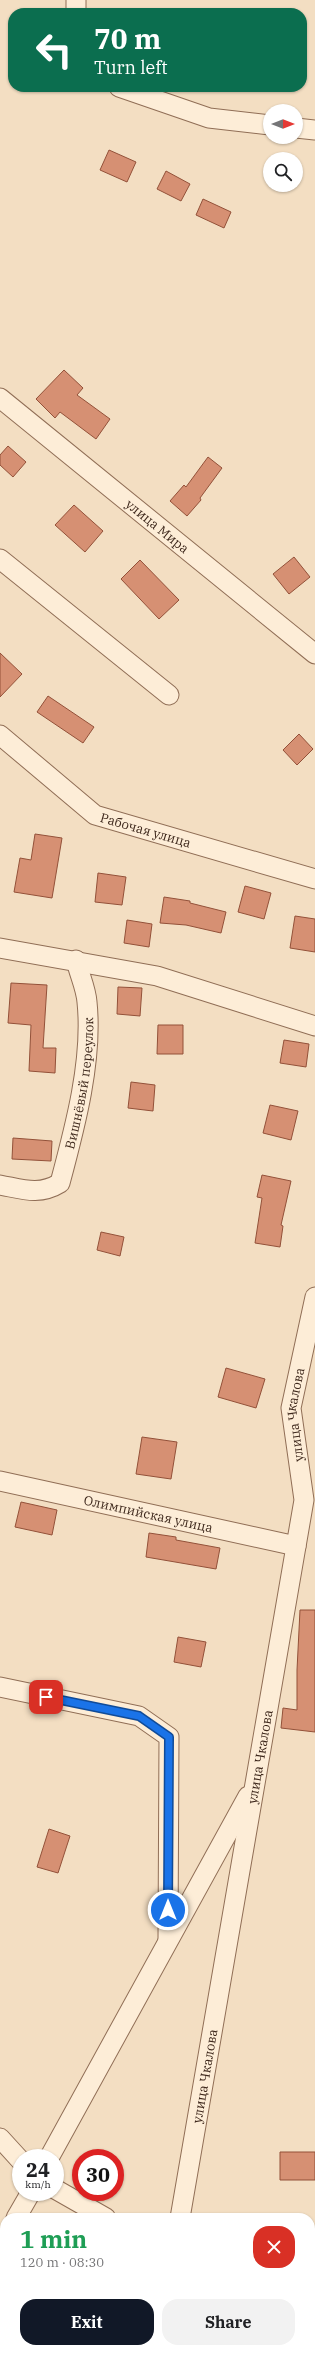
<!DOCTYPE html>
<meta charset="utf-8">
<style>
body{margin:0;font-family:"IBM Plex Serif",serif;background:#f2f2f2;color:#202124;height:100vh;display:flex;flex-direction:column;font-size:15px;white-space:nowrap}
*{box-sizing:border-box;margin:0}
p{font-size:13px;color:#757577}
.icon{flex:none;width:22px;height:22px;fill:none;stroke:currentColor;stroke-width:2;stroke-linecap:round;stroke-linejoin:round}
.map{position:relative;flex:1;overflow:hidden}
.drawer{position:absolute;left:0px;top:2213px;width:315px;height:140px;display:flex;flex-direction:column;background:#fff;border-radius:16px 16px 0 0;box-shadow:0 1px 3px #0004}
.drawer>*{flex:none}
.guide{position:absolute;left:8px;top:8px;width:299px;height:84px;border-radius:16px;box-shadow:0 1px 3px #0004;background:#0b6e4f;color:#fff;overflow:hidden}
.needle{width:26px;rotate:90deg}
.buttons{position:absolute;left:263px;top:104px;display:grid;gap:8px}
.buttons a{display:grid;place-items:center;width:40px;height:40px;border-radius:50%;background:#fff;box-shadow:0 1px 3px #0004;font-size:20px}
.speed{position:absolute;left:12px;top:2149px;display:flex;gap:8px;font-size:20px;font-weight:700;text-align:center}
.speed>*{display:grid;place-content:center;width:52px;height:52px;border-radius:50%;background:#fff;box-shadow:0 1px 3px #0004;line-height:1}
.speed small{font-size:10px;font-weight:400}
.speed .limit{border:6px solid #d22;background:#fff;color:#111}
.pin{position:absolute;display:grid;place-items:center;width:34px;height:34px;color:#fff;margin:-17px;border-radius:8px;box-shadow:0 2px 6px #0006}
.me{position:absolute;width:44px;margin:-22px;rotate:0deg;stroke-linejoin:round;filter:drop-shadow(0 0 3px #0008)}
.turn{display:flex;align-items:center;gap:14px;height:84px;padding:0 20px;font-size:18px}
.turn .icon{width:52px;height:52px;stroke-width:2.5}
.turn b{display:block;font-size:28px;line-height:34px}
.round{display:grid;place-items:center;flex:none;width:42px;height:42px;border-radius:16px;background:#f2f2f2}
.summary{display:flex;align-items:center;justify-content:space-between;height:68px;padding:0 20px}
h1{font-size:24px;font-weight:700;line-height:30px;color:#1e9e55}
.cta{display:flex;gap:8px;margin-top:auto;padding:8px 20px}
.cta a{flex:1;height:46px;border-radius:16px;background:#111827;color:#fff;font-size:16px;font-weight:700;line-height:46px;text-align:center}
.cta a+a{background:#f2f2f2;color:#202124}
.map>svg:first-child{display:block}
.building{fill:#d69073;stroke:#935139}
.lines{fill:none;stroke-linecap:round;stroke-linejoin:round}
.minor-casing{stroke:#906e56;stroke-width:21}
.minor{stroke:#fdedd7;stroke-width:19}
.route-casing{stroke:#114b97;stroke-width:10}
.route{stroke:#1a73e8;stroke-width:7}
.labels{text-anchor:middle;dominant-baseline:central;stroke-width:3.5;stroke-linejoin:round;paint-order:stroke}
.street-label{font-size:13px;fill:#3e281c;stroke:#faead3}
</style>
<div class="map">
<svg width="315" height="2353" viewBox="0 0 315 2353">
<rect width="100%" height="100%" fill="#f3dec2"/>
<!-- building -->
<path class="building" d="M109,150L136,162L127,182L100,170Z
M166,171L190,184L181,201L157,189Z
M203,199L231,212L224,228L196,215Z
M64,370L83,388L77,395L110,419L96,439L60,412L55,418L36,399Z
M8,446L26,462L13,477L0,465V455Z
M208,457L222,468L200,498L201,500L187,516L170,501L184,485L186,487Z
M74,505L103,531L85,552L55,525Z
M294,557L310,577L289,594L273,574Z
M140,560L179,600L159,619L121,579Z
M0,653L22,674L0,697Z
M48,696L94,727L83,743L37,712Z
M299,734L313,749L297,765L283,750Z
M35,834L62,838L52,898L14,892L20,858L31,860Z
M98,873L126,877L122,905L95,902Z
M245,886L271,893L264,919L238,912Z
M164,897L190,901V903L226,912L221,933L186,925L160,923Z
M295,916L315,919V952L290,948Z
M127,920L152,924L149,947L124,943Z
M11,983L47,985L43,1048H56L55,1073L29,1071L31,1025L8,1023Z
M118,987L142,988L140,1016L117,1014Z
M158,1025H183V1054H157Z
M284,1040L309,1044L306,1067L280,1063Z
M131,1082L155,1085L153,1111L128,1108Z
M270,1105L298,1111L291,1140L263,1133Z
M13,1138L52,1141L51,1161L12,1159Z
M262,1175L291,1181L281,1225L283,1226L280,1247L255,1243L262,1198L257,1197Z
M101,1232L124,1237L120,1256L97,1250Z
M226,1368L265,1379L256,1408L218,1397Z
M142,1437L177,1442L171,1479L136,1474Z
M21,1502L57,1510L52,1535L15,1527Z
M149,1533L176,1537V1540L220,1548L216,1569L146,1557Z
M300,1610H315V1732L281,1728L283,1708L297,1710V1670Z
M178,1637L206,1642L201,1667L174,1662Z
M49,1829L70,1836L58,1873L37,1867Z
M280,2152H315V2180H280Z"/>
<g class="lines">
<defs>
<g id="minor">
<path d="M76,13V0"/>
<path d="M119,87L209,118L270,125"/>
<path d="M296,128L315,130"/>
<path id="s1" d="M0,398L315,654"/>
<path d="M0,559L169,695"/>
<path id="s2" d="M0,735L95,815L315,879"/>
<path d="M0,948L157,976L315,1026"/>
<path id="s3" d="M0,1185C22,1189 39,1196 60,1183C75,1127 93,1060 87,1002C86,988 79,974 76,960"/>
<path id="s4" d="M0,1481L296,1546"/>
<path d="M0,1687L139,1716L169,1737L168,1939"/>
<path d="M0,2138L21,2161"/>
<path d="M49,2158L248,1796"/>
<path d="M55,2189L106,2218"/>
<path d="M16,2218L31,2192"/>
<path id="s5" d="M180,2218L304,1500L291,1408L315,1297"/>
<path d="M0,2248L5,2239"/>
<path d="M157,2353L158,2348"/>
</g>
</defs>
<!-- minor casing -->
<use href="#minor" class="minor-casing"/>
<!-- minor -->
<use href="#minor" class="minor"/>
</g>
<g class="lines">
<defs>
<path id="route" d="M46,1697L139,1716L169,1737L168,1910"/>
</defs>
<!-- route casing -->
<use href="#route" class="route-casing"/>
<!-- route -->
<use href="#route" class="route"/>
</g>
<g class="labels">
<!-- street labels -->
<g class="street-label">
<text stroke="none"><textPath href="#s1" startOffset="203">улица Мира</textPath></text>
<text stroke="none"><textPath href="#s2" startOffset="177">Рабочая улица</textPath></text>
<text stroke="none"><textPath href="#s3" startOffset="164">Вишнёвый переулок</textPath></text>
<text stroke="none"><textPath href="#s5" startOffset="815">улица Чкалова</textPath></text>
<text stroke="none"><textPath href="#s4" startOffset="152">Олимпийская улица</textPath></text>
<text stroke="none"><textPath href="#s5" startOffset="468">улица Чкалова</textPath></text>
<text stroke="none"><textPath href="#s5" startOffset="144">улица Чкалова</textPath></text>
</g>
</g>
</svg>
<div class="buttons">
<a><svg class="needle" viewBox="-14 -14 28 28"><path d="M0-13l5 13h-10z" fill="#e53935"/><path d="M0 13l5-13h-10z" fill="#757577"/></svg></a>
<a><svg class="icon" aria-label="search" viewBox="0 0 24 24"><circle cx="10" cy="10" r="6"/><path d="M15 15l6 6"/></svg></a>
</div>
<div class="speed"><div>24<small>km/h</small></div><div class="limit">30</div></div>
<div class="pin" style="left:46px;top:1697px;background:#d93025"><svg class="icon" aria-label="arrive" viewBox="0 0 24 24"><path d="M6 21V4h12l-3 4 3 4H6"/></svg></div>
<svg class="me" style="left:168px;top:1910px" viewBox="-20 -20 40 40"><circle r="17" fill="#1a73e8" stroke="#fff" stroke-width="3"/><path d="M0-11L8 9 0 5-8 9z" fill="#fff"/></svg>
<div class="guide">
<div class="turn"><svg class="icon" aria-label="left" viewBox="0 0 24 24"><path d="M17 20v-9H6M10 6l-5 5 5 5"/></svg><div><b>70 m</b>Turn left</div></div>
</div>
<section class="drawer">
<div class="summary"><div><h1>1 min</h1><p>120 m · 08:30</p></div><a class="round" style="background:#d93025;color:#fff"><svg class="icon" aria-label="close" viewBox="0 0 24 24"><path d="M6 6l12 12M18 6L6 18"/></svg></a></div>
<div class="cta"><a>Exit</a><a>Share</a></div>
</section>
</div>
